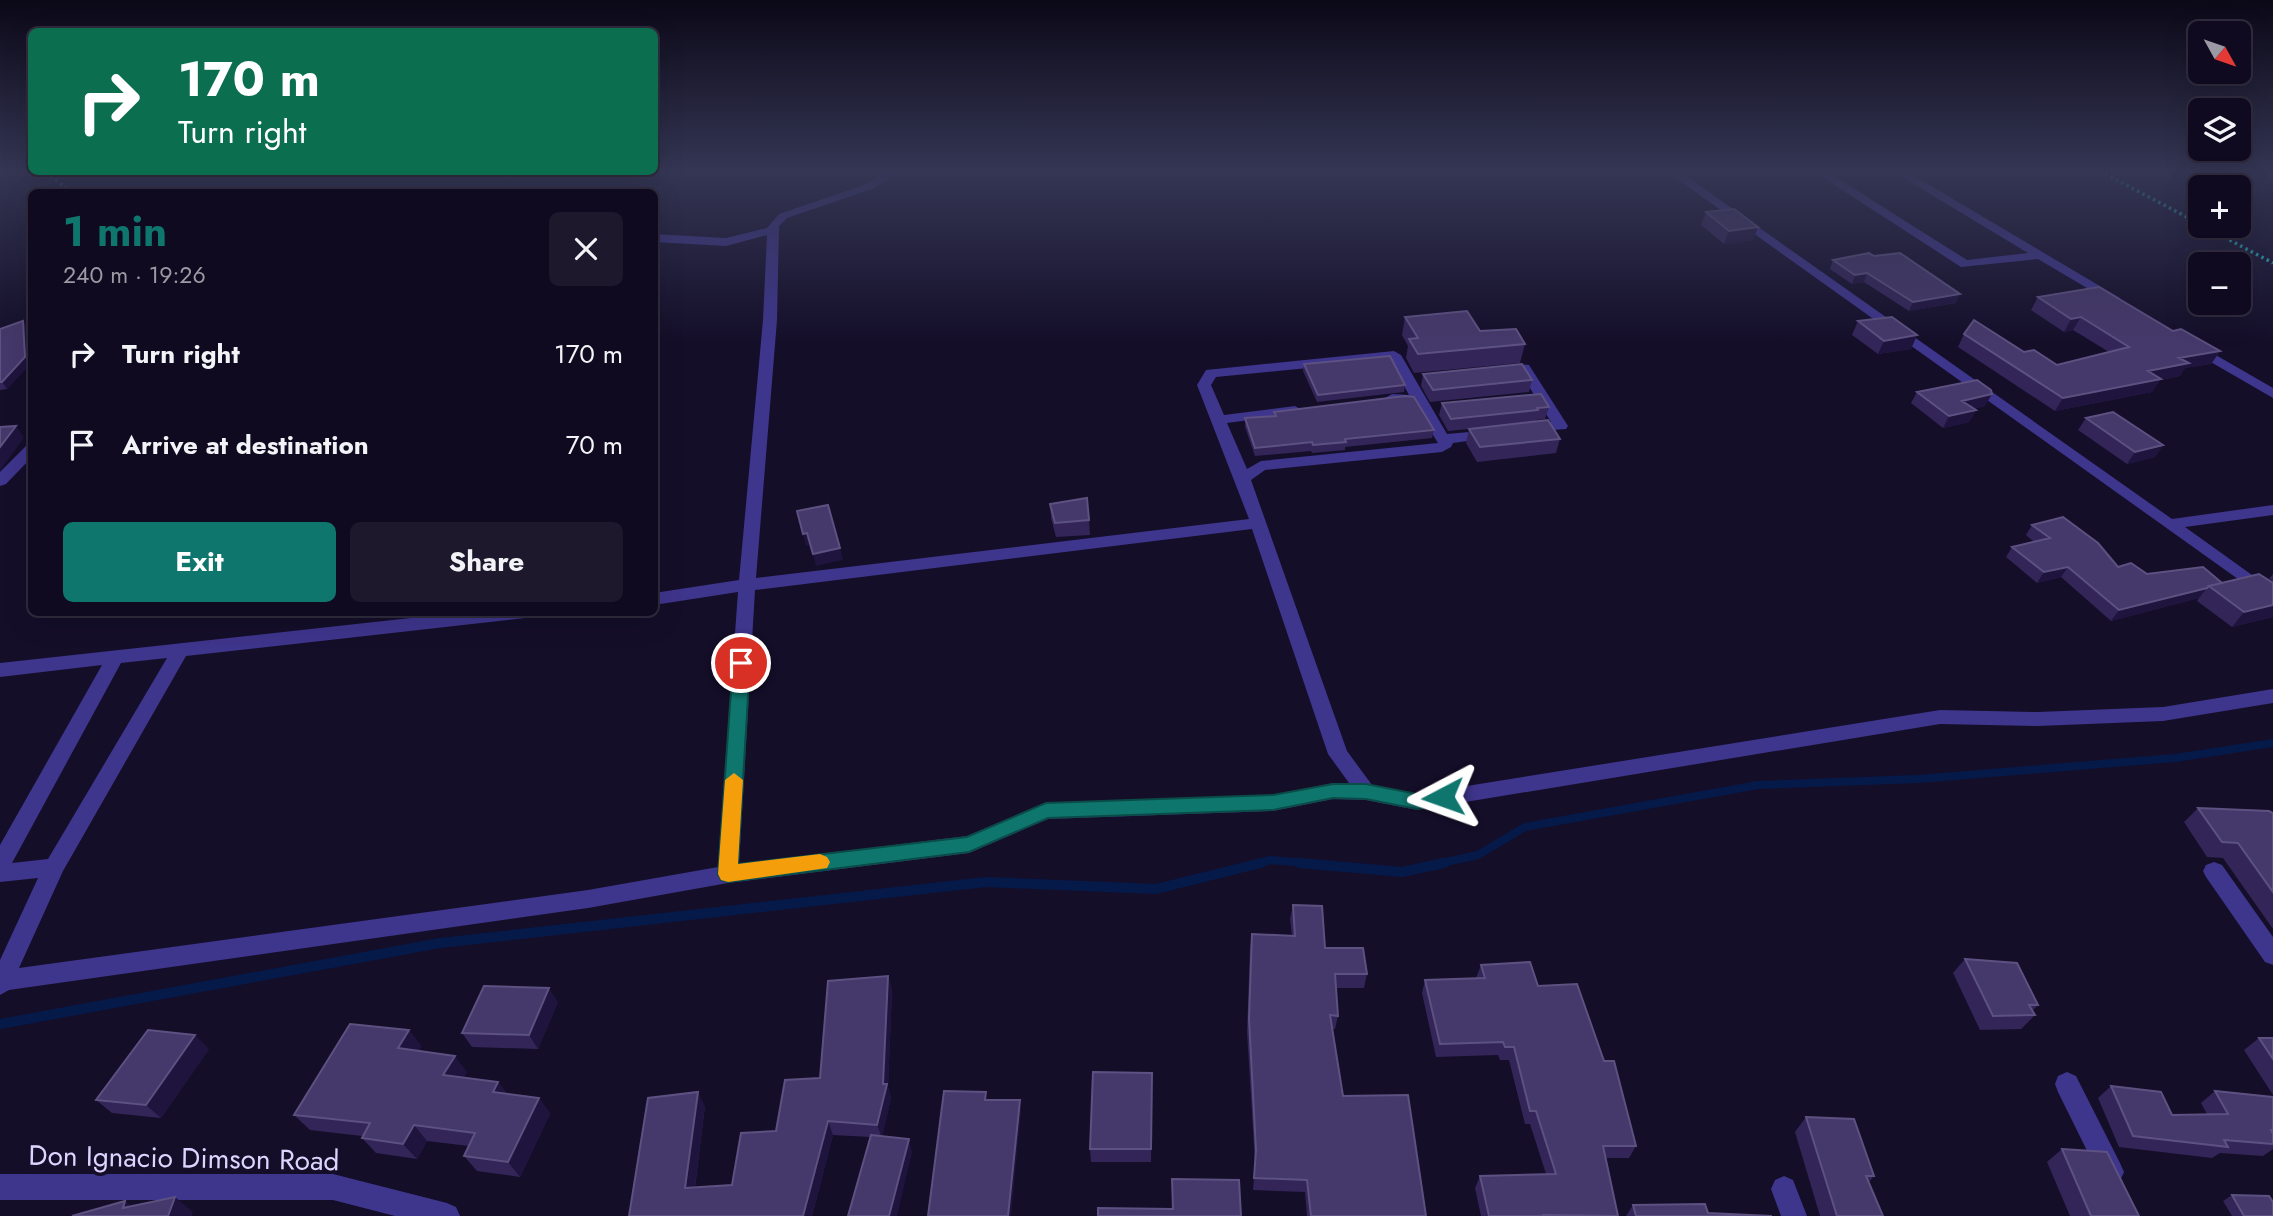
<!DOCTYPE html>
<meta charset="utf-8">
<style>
body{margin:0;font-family:Jost,sans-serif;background:#1d182c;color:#f1f3f6;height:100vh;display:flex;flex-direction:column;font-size:26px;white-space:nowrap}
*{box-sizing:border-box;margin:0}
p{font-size:23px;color:#9b9aa4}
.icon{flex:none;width:38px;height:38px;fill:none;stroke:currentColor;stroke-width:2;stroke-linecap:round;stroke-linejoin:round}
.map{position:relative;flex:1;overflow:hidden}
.panel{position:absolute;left:28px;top:189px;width:630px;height:427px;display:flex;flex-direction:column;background:#0f0a1f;border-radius:10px;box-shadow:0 7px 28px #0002,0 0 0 2px #2f2b3d}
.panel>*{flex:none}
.hud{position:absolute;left:28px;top:28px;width:630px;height:147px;border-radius:10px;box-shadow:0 7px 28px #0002,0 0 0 2px #2f2b3d;background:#0b6e4f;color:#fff;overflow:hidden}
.needle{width:46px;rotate:130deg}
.controls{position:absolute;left:2188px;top:21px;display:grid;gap:14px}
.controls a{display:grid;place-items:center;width:63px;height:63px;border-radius:10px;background:#0f0a1f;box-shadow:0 7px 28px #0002,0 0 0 2px #2f2b3d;font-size:35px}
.pin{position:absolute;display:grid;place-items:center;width:60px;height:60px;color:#fff;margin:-30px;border:4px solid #fff;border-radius:50%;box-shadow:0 2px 7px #0007}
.me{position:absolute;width:77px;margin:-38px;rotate:266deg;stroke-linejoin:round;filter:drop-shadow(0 0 5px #0008)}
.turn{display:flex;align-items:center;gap:24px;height:147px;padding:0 35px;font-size:32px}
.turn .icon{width:91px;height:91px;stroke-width:2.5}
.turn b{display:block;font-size:49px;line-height:60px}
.round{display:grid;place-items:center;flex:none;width:74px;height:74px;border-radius:10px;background:#1d182c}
.summary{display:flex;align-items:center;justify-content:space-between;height:119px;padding:0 35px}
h1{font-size:42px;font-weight:700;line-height:52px;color:#0f766e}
.primary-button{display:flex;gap:14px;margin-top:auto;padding:14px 35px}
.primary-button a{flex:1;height:80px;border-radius:10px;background:#0f766e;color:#fff;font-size:28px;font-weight:700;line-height:80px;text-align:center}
.primary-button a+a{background:#1d182c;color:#f1f3f6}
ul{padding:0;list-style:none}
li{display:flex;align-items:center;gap:21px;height:91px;padding:0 35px}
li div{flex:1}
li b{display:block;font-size:26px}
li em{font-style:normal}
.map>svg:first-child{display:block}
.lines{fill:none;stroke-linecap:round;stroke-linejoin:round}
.stream-far1{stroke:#061a4a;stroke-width:8}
.stream{stroke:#061a4a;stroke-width:10}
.path{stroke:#25c3c4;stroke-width:3.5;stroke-dasharray:2.5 3.5;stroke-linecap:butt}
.minor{fill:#3e358c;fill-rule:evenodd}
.tertiary{fill:#3e358c;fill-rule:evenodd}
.wall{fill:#332558}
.shaded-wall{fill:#1f143d}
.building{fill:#45386a;stroke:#5d5181;stroke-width:2}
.route{fill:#0f766e;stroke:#0a4d48;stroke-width:2}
.slow{fill:#f59e0b}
.labels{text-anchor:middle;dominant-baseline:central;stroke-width:7;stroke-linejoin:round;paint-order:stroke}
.near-street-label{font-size:28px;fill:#ddd5ff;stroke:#140e29}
</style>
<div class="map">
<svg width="2273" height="1216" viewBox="0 0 2273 1216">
<rect width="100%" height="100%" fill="#140e29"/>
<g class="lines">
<!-- stream-far1 -->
<path class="stream-far1" d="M1254,864L1271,860L1318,864
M1436,864L1478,855L1525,827L1758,785L1918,779L2175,758L2273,743"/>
<!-- stream -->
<path class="stream" d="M1299,863L1402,872L1444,863
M0,1024L440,943L986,882L1156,889L1261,863"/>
<!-- path -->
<path class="path" d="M2100,171L2200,224
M46,172L71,192
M2203,226L2273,263"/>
<!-- minor -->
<path class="minor" d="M888,171H902L872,189L787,218L779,226L777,320L756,578L1249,519L1197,385L1206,370L1394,351L1401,355L1447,434L1492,430L1497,431V437L1453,443L1451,447L1442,452L1265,470L1251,480L1347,751L1372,785L1417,794L1940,710L2038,712L2163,707L2273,689V703L2163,721L2038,726L1940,724L1417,810L1366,800L1333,799L1273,811L1048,819L969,853L728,883L588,908L9,990L0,995V960L38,878L0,882V845L102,665L0,677V663L465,612H533L525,618L186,656L63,871L19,968L588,890L718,867L738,592L654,605V593L739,580L763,320L767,235L726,246L654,242V234L726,238L767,228L779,214L864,185ZM1390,360L1409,395L1392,394L1385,398L1392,402L1414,404L1438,443L1261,461L1247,469L1227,423L1295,414L1302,410L1295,406L1224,415L1211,385L1216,377ZM1252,529L1328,754L1349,783H1333L1273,795L1046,803L967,836L739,864L755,590ZM167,658L48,859L12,863L121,663Z
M1666,171H1679L2172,519L2273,505V515L2185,527L2273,590V604Z
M1813,171H1826L1967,260L2028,253L1892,171H1906L2120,298L2119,301H2109L2038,259L1961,267Z
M2195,343L2273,388V398L2190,350L2188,347Z
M1519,364L1529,365L1568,426L1566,429L1525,432V426L1551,422L1520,372L1512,368Z
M32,444V457L6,484L0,486V472L27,445Z
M2214,862L2222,865L2273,937V965L2265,962L2206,877L2203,871L2206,865Z
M2067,1072L2076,1076L2120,1163L2124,1172L2120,1181L2111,1185L2102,1181L2058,1092L2055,1084L2058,1076Z
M1784,1176L1793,1180L1807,1216H1781L1771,1189L1775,1180Z"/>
<!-- tertiary -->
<path class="tertiary" d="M0,1174H333L447,1203L456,1207L460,1216H395L333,1200H0Z"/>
</g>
<!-- wall -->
<path class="wall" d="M1706,212L1758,227L1753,240L1724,244L1701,225Z
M1833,260L1956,303L1909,311L1864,282L1852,284L1830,269Z
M2038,297L2173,331L2220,351L2211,364L2185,368L2180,376L2160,380L2152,392L2055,411L1958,347L1964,334L2024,352L2057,365L2109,352L2073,330L2064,332L2031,310Z
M1405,317L1480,331L1525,344L1520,363L1414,373L1406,358L1408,346L1402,335Z
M1858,321L1917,335L1911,349L1878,354L1852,335Z
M28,328L30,364L7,389L0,390V329Z
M1304,364L1405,385L1404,392L1317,402L1303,371Z
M1423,374L1532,380L1529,392L1430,402L1421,386Z
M1917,392L1985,406L1973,409L1976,410L1969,422L1943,428L1911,403Z
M1442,403L1549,407L1545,419L1536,420L1535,422L1560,439L1556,453L1477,462L1466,443L1469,429L1448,431L1439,415Z
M1274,412L1434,430L1432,438L1345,447V450L1312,453L1311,451L1255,456L1245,427V418L1273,417Z
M2086,418L2163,445L2155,457L2127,464L2078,430Z
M1050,504L1089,520L1090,535L1056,537L1051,518Z
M2032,525L2118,567L2147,574L2222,583L2271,582L2272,580L2269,579L2273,574V617L2232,627L2197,601L2199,598L2111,621L2061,577L2037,583L2006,557L2012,547L2034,542L2026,535Z
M2198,808L2273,813V929L2223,858L2207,857L2184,822Z
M1293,905L1325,948L1367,974L1364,988H1336L1338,1016L1335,1029H1332L1343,1096L1426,1216H1307L1305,1192L1253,1190L1255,1163L1247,1032L1250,948L1252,934L1292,936L1290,919Z
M1965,959L2038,1005L2032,1011L2035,1015L2021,1029L1980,1030L1953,973Z
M1481,965L1538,986L1604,1061L1636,1146L1629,1158H1606L1618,1216H1481L1475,1188L1480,1176L1546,1174L1530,1124H1525L1509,1060H1500L1498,1055L1436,1057L1422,993L1425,980L1476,978Z
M888,976L892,990L888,1087L891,1098L882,1137L912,1153L870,1137L833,1135L812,1216H629L705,1106L695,1188L732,1185L820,1078Z
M558,1002L538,1049L472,1047L462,1033Z
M409,1030L421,1046L419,1051L467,1072L464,1077L498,1082L507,1094L539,1098L550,1114L520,1177L477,1171L464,1156L469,1146L427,1141L417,1159L376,1153L362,1138V1136L310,1130L294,1115Z
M2259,1038H2273V1095L2244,1050Z
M209,1049L161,1118L112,1113L96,1100Z
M1152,1073L1151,1162H1091L1090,1149Z
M2111,1086L2172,1115L2207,1114L2201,1103L2215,1091L2273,1097V1149L2263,1156L2220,1153L2212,1158L2119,1147L2098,1098Z
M1806,1117L1874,1176L1869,1182L1883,1216H1820L1795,1132Z
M2062,1149L2139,1216H2070L2047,1162Z
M2232,1195L2273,1216H2232L2223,1201Z
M1633,1205L1708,1213L1773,1216H1626Z"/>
<!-- shaded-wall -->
<path class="shaded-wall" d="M1758,227L1753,240L1724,244L1729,231Z
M1867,273L1864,282L1852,284L1855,275Z
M1960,294L1956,303L1909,311L1913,302Z
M2081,317L2073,330L2064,332L2071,319Z
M23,321L28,328L30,364L7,389L2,382Z
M1917,335L1911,349L1878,354L1884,341Z
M2220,351L2211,364L2185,368L2180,376L2160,380L2152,392L2055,411L2063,398L2148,371L2179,358Z
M1992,394L1985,406L1956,413L1962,401Z
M1976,410L1969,422L1943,428L1949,416Z
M16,426L24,438L0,471V447Z
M2163,445L2155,457L2127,464L2135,452Z
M807,533L810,545L806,546L803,534Z
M840,548L843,560L816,566L813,554Z
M2068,567L2061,577L2037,583L2044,572Z
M2207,588L2199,598L2111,621L2119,610Z
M2273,605V617L2232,627L2244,612Z
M888,976L892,990L888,1087L891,1098L882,1138L877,1125L883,1084Z
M549,988L558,1002L538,1049L529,1035Z
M409,1030L421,1046L412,1064L398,1048Z
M195,1035L209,1049L161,1118L146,1105Z
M455,1056L467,1072L456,1091L443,1075Z
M498,1082L510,1098L493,1092Z
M698,1092L705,1106L693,1201L685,1188Z
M539,1098L550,1114L520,1177L508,1162Z
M1020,1100L1021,1112L1011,1216H1008Z
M828,1121L833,1135L812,1216H803Z
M414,1125L427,1141L417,1159L403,1144Z
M909,1139L912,1153L897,1216H889Z
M175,1197L193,1212L192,1216H168Z
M125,1201L144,1216L123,1208Z"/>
<!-- building -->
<path class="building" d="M1734,209L1758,227L1729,231L1706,212Z
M1869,253L1874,256L1900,253L1960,294L1913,302L1867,273L1855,275L1833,260Z
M2099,287L2173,331L2181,329L2220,351L2179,358L2189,363L2148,371L2161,379L2063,398L1964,334L1974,320L2024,352L2034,350L2057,365L2129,347L2081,317L2071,319L2038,297Z
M1467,311L1480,331L1516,329L1525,344L1418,354L1409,339L1418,338L1405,317Z
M1892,317L1917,335L1884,341L1858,321Z
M23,321L25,357L2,382H0V329Z
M1390,356L1405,385L1318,395L1304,364Z
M1522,364L1532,380L1433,390L1423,374Z
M1977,380L1991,390L1992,394L1962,401L1976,410L1949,416L1917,392Z
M1541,394L1549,407L1537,408L1538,410L1451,419L1442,403Z
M1405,396L1414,397L1434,430L1345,439L1346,442L1313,445L1312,442L1255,448L1245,418L1276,416L1274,412Z
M2113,412L2163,445L2135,452L2086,418Z
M1548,420L1560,439L1480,447L1469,429Z
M16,426L0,447V427Z
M1087,498L1089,520L1055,523L1050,504Z
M828,505L840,548L813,554L807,533L803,534L797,511Z
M2063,517L2098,543L2118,567L2131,563L2147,574L2203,567L2222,583L2209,586L2207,588L2119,610L2068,567L2044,572L2012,547L2050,538L2032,525Z
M2259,574L2273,583V605L2244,612L2209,586Z
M2198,808L2269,811L2273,813V892L2238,843L2222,842Z
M1293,905L1322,906L1325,948H1363L1367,974H1335L1338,1016L1330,1015L1343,1096L1408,1095L1426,1216H1311L1307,1180L1254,1178L1256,1150L1249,1019L1252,934L1295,936Z
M1965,959L2017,963L2038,1005H2029L2035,1015L1993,1016Z
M1530,962L1538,986L1577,984L1604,1061H1614L1636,1146H1603L1618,1216L1543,1215V1216H1489L1480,1176L1556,1174L1536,1111H1530L1514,1047H1505L1503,1042L1440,1044L1425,980L1485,978L1481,965Z
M888,976L883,1084H887L877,1125L828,1121L803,1216H629L648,1098L698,1092L685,1188L732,1185L741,1133L776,1131L785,1080L820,1078L828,981Z
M484,986L549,988L529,1035L462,1033Z
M350,1024L409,1030L398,1048L455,1056L443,1075L498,1082L493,1092L539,1098L508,1162L464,1156L475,1133L414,1125L403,1144L362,1138L370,1123L294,1115Z
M148,1030L195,1035L146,1105L96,1100Z
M2259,1038H2273V1059Z
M1093,1072L1152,1073L1151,1149H1090Z
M2111,1086L2161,1092L2172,1115L2228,1114L2215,1091L2273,1097V1130H2271L2273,1134V1144L2224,1140L2228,1147L2133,1136Z
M944,1091L986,1092L985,1100H1020L1008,1216H928Z
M1806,1117L1854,1119L1874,1176H1866L1883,1216H1837Z
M871,1135L909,1139L889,1216H848Z
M2062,1149L2107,1152L2139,1216H2091Z
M1172,1179L1239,1180L1241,1216H1098V1208L1173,1209Z
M2232,1195L2269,1196L2273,1202V1216H2244Z
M175,1197L168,1216H72L125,1201L123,1208Z
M1705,1204L1708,1213L1772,1216H1636L1633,1205Z"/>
<!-- sky -->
<linearGradient id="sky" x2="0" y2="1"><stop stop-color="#0b0817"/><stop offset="0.5" stop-color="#343654"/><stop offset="1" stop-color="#343654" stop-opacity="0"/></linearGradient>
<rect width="2273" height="342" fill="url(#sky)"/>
<!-- route -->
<path class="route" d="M741,657L750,663L738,864L967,837L1046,803L1273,795L1333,784H1366L1417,794L1443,790L1452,797L1443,805L1417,809L1366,799L1333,798L1273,810L1048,818L969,852L728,882L721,880L718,874L733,663Z"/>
<!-- slow -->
<path class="slow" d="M734,773L743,780L738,864L820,854L827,857L830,862L827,868L728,882L721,880L718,874L725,780Z"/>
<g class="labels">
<!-- near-street labels -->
<g class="near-street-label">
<text transform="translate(184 1158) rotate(1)">Don Ignacio Dimson Road</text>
</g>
</g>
</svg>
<div class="controls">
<a><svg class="needle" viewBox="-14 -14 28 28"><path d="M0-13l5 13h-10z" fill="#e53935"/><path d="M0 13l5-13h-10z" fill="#9b9aa4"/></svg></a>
<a><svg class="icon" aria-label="layers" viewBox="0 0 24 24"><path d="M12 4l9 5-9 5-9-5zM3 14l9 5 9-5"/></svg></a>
<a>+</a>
<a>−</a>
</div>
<div class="pin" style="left:741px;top:663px;background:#d93025"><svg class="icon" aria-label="arrive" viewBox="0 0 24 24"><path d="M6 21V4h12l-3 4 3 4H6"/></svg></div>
<svg class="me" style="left:1443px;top:797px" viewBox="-20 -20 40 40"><path d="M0-17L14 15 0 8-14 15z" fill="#0f766e" stroke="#fff" stroke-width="4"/></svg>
<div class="hud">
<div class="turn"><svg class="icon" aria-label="right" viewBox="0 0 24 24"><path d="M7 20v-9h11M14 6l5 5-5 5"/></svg><div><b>170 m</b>Turn right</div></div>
</div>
<section class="panel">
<div class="summary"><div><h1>1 min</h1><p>240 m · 19:26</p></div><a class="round"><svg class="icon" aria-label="close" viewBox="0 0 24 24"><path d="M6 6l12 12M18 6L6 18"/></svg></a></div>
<ul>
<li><svg class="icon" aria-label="right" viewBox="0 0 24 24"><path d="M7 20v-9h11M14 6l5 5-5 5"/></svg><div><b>Turn right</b></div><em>170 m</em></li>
<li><svg class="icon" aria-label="arrive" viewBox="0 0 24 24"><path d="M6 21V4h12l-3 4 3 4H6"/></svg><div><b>Arrive at destination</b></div><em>70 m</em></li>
</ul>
<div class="primary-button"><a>Exit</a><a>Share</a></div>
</section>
</div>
